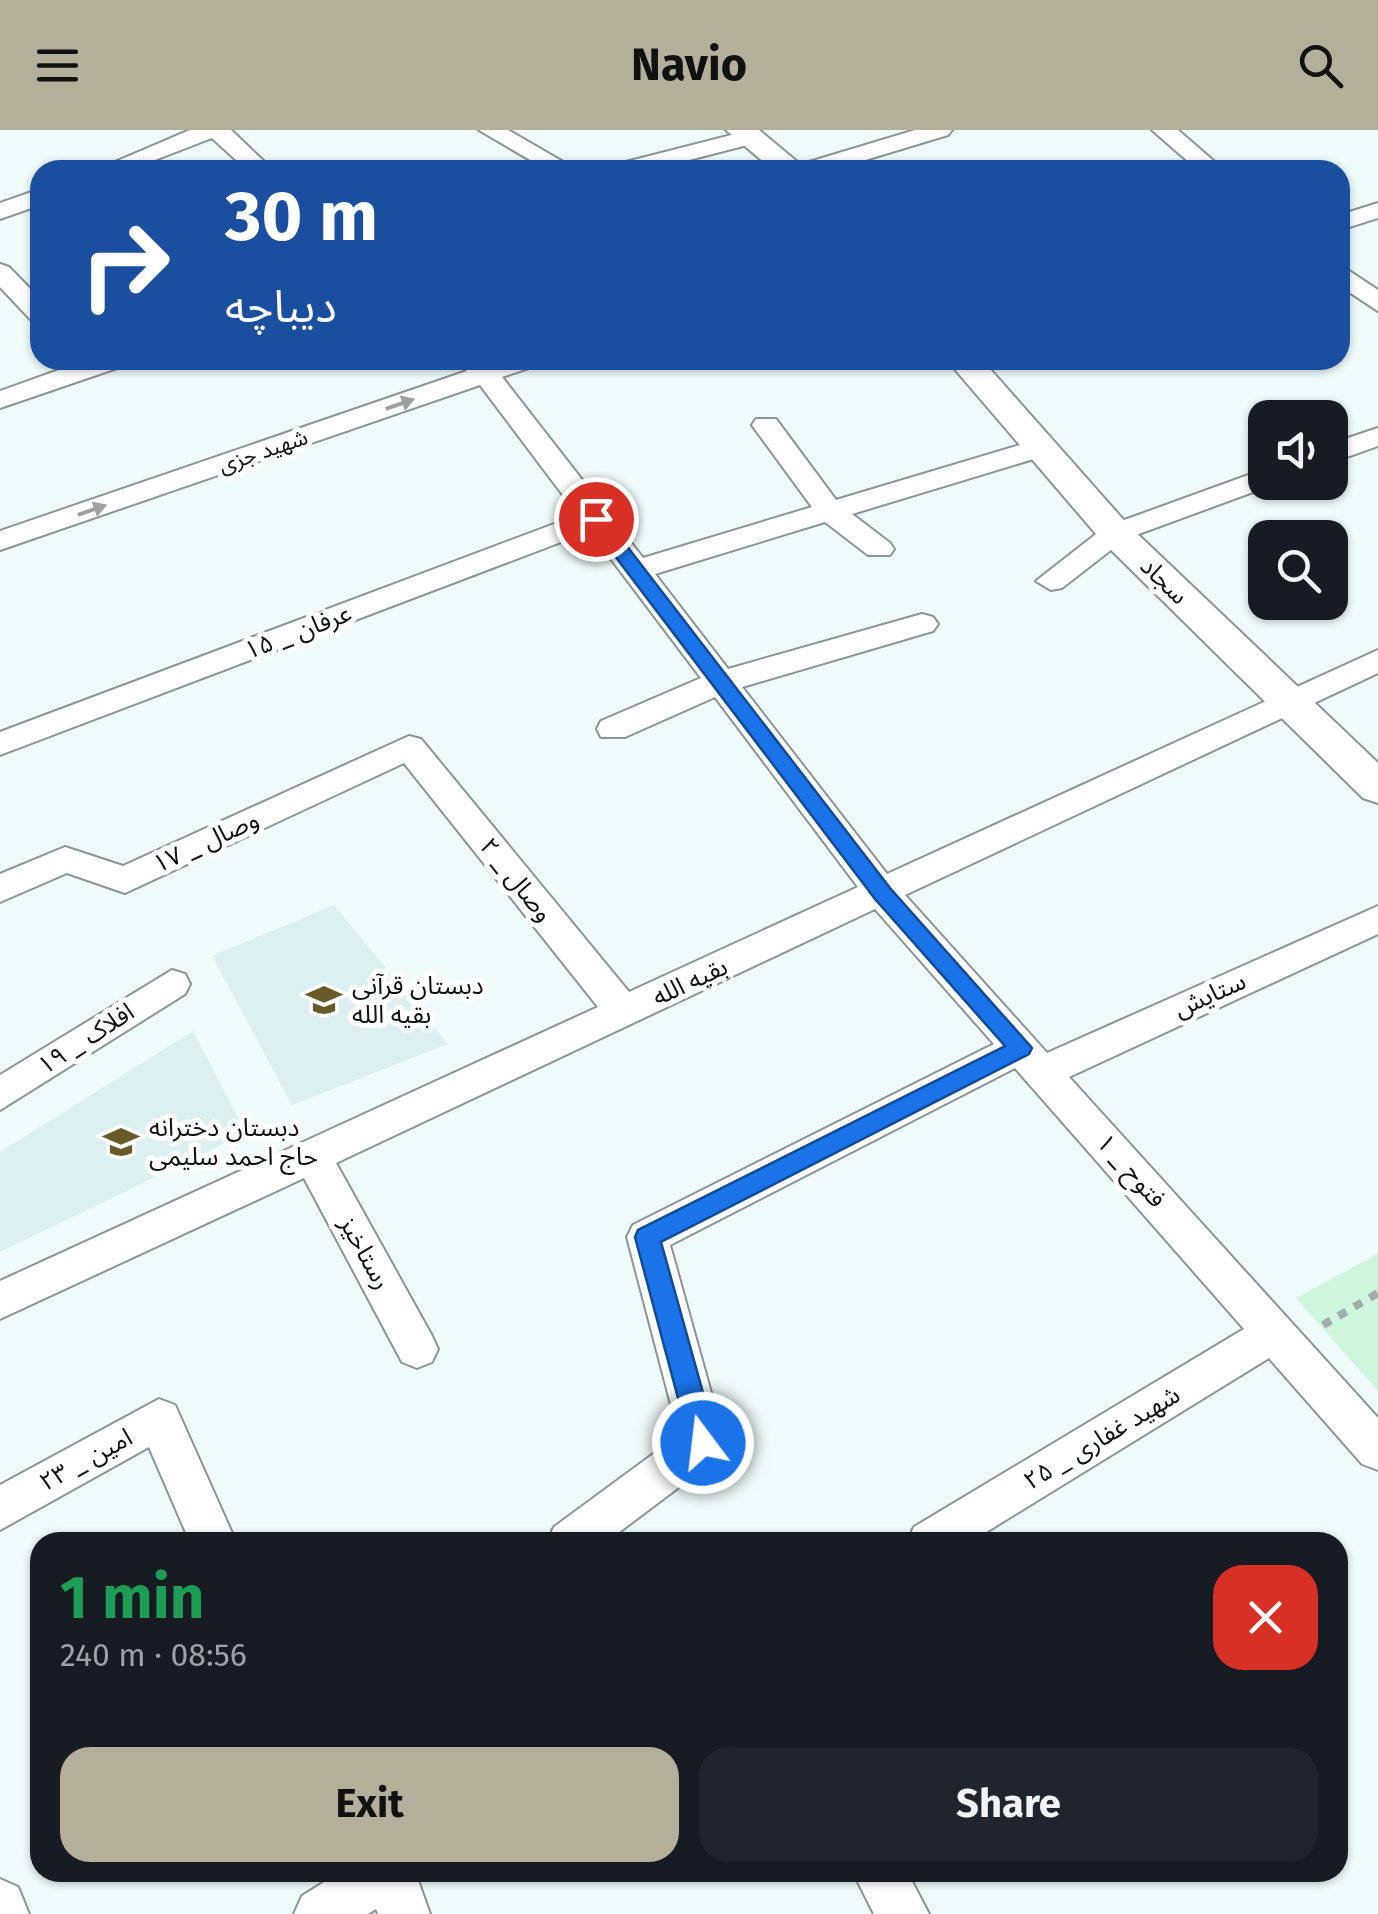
<!DOCTYPE html>
<meta charset="utf-8">
<style>
body{margin:0;font-family:"Fira Sans","Noto Sans Arabic",sans-serif;background:#20242c;color:#f1f3f6;height:100vh;display:flex;flex-direction:column;font-size:38px;white-space:nowrap}
*{box-sizing:border-box;margin:0}
p{font-size:32px;color:#9ea1a6}
.icon{flex:none;width:55px;height:55px;fill:none;stroke:currentColor;stroke-width:2;stroke-linecap:round;stroke-linejoin:round}
.map{position:relative;flex:1;overflow:hidden}
.side{position:absolute;left:30px;top:1402px;width:1318px;height:350px;display:flex;flex-direction:column;background:#171b24;border-radius:30px;box-shadow:0 2px 8px #0004}
.side>*{flex:none}
.guide{position:absolute;left:30px;top:30px;width:1320px;height:210px;border-radius:30px;box-shadow:0 2px 8px #0004;background:#1a4fa0;color:#fff;overflow:hidden}
.buttons{position:absolute;left:1248px;top:270px;display:grid;gap:20px}
.buttons a{display:grid;place-items:center;width:100px;height:100px;border-radius:20px;background:#171b24;box-shadow:0 2px 8px #0004;font-size:50px}
.pin{position:absolute;display:grid;place-items:center;width:85px;height:85px;color:#fff;margin:-42px;border:5px solid #fff;border-radius:50%;box-shadow:0 2px 10px #0007}
.me{position:absolute;width:110px;margin:-55px;rotate:345deg;stroke-linejoin:round;filter:drop-shadow(0 0 8px #0008)}
.turn{display:flex;align-items:center;gap:35px;height:210px;padding:0 30px;font-size:45px}
.turn .icon{width:130px;height:130px;stroke-width:2.5}
.turn b{display:block;font-size:70px;line-height:85px}
.round{display:grid;place-items:center;flex:none;width:105px;height:105px;border-radius:30px;background:#20242c}
.head{display:flex;align-items:center;justify-content:space-between;height:170px;padding:0 30px}
h1{font-size:60px;font-weight:700;line-height:75px;color:#1e9e55}
.primary-button{display:flex;gap:20px;margin-top:auto;padding:20px 30px}
.primary-button a{flex:1;height:115px;border-radius:30px;background:#b3af9a;color:#111;font-size:40px;font-weight:700;line-height:115px;text-align:center}
.primary-button a+a{background:#20242c;color:#f1f3f6}
header{display:flex;justify-content:space-between;align-items:center;height:130px;padding:0 30px;background:#b3af9a;color:#111;font-size:45px;font-weight:700}
.map>svg:first-child{display:block}
.built{fill:#dcf0f1}
.green{fill:#cdf6dd}
.lines{fill:none;stroke-linecap:round;stroke-linejoin:round}
.minor-casing{stroke:#8b9596;stroke-width:4}
.tertiary-casing{stroke:#8b9596;stroke-width:4}
.path{stroke:#a3acac;stroke-width:8;stroke-dasharray:9 9;stroke-linecap:butt}
.minor{fill:#fff;fill-rule:evenodd}
.tertiary{fill:#fff;fill-rule:evenodd}
.oneway{fill:#9e9f9f}
.route{fill:#1a73e8;stroke:#114b97;stroke-width:2.5}
.labels{text-anchor:middle;dominant-baseline:central;stroke-width:10;stroke-linejoin:round;paint-order:stroke}
.far-street-label{font-size:22px;fill:#0d1010;stroke:#fff}
.street-label{font-size:25px;fill:#0d1010;stroke:#fff}
.poi-label{font-size:25px;fill:#0d1010;stroke:#fff;text-anchor:start}
</style>
<header><svg class="icon" aria-label="menu" viewBox="0 0 24 24"><path d="M4 6h16M4 12h16M4 18h16"/></svg>Navio<svg class="icon" aria-label="search" viewBox="0 0 24 24"><circle cx="10" cy="10" r="6"/><path d="M15 15l6 6"/></svg></header>
<div class="map">
<svg width="1378" height="1784" viewBox="0 0 1378 1784">
<rect width="100%" height="100%" fill="#f0fbfc"/>
<!-- built -->
<path class="built" d="M334,775L448,914L292,975L212,826Z
M193,901L246,1003L0,1122V1022Z"/>
<!-- green -->
<path class="green" d="M1378,1124V1261L1296,1168Z"/>
<g class="lines">
<defs>
<path id="minor" d="M190,0H231L273,40H247L212,8L129,40H96Z
M479,0H508L577,40H547Z
M751,0L763,7L759,12L650,40H610L614,35Z
M915,0H952L948,5L832,40H795L799,35Z
M1152,0H1178L1224,40H1198Z
M40,59V75L0,89V73Z
M1378,73V88L1340,100V85Z
M0,134L9,137L40,169V192L31,190L0,157Z
M1340,135L1378,160V181L1340,156Z
M87,230H126L123,236L0,278V261Z
M457,230H538L535,236L502,247L643,428L812,377L752,295L756,289H776L836,370L1030,312H1050L1054,318L1050,324L852,384L890,413L894,419L890,425H868L825,392L655,444L728,539L922,484L933,487L938,494L933,501L742,557L887,744L1378,520V543L905,765L1047,923L1378,776V804L1069,947L1378,1288V1340L1362,1334L1269,1228L970,1412H907L914,1397L1244,1199L1015,938L670,1115L725,1313L719,1327L606,1412H547L554,1397L679,1305L627,1107L633,1095L994,914L875,779L336,1033L432,1206L438,1219L432,1232L417,1238L402,1232L304,1048L0,1189V1151L598,877L404,633L125,763L67,743L0,772V744L65,717L123,736L409,606L421,609L629,862L858,757L715,567L625,607H601L597,599L601,591L701,548L590,401L0,625V602L578,385L480,255L0,420V401L467,241Z
M1378,298V316L1330,333V314Z
M1265,339V352L1275,354L1125,409L1062,458L1051,460L1036,451L1105,397Z
M172,840L185,844L190,854L185,864L0,980V945Z
M159,1269L175,1275L236,1412H190L149,1317L0,1400V1355Z
M340,1742H415L430,1784H378L376,1779L368,1784H294L302,1766Z
M853,1742H907L929,1784H874Z
M0,1749L18,1757L29,1784H0Z"/>
<path id="tertiary" d="M726,0H759L807,40H773Z
M947,230H982L1128,395L1378,633V673L1363,668L1102,411Z"/>
</defs>
<!-- minor casing -->
<use href="#minor" class="minor-casing"/>
<!-- tertiary casing -->
<use href="#tertiary" class="tertiary-casing"/>
<!-- path -->
<path class="path" d="M1323,1195L1378,1163"/>
<!-- minor -->
<use href="#minor" class="minor"/>
<!-- tertiary -->
<use href="#tertiary" class="tertiary"/>
</g>
<!-- one-way arrows -->
<defs><path id="oneway-solid" d="M-6-.8H1V-3.2L6.5 0L1 3.2V.8H-6Z" transform="scale(2.5)"/></defs>
<g class="oneway">
<use href="#oneway-solid" transform="translate(400 274) rotate(-19)"/>
<use href="#oneway-solid" transform="translate(92 380) rotate(-19)"/>
</g>
<!-- route -->
<path class="route" d="M596,383L603,385L890,758L1032,918L1029,924L661,1112L717,1313L713,1322L703,1325L694,1322L690,1313L635,1107L638,1100L1005,916L875,769L590,393V385Z"/>
<!-- icons -->
<defs>
<symbol id="school-bare" viewBox="-9 -9 18 18"><path d="M0-5L7-2L0 1L-7-2ZM-4 1L0 2.5L4 1V4Q0 6-4 4Z" fill="#675c29" stroke="#fff" stroke-width="2.5" paint-order="stroke"/></symbol>
</defs>
<g fill-rule="evenodd">
<use href="#school-bare" x="299" y="845" width="50" height="50"/>
<use href="#school-bare" x="96" y="987" width="50" height="50"/>
</g>
<g class="labels">
<!-- far-street labels -->
<g class="far-street-label">
<text transform="translate(263 321) rotate(-19)">شهید جزی</text>
</g>
<!-- street labels -->
<g class="street-label">
<text transform="translate(1164 451) rotate(44)">سجاد</text>
<text transform="translate(298 502) rotate(-21)">عرفان _ ۱۵</text>
<text transform="translate(206 712) rotate(-25)">وصال _ ۱۷</text>
<text transform="translate(516 750) rotate(51)">وصال _ ۲</text>
<text transform="translate(690 852) rotate(-25)">بقیه الله</text>
<text transform="translate(1210 865) rotate(-24)">ستایش</text>
<text transform="translate(86 909) rotate(-33)">افلاک _ ۱۹</text>
<text transform="translate(1131 1041) rotate(48)">فتوح _ ۱</text>
<text transform="translate(365 1123) rotate(61)">رستاخیز</text>
<text transform="translate(1102 1308) rotate(-31)">شهید غفاری _ ۲۵</text>
<text transform="translate(86 1330) rotate(-29)">امین _ ۲۳</text>
</g>
<!-- poi labels -->
<g class="poi-label">
<text x="352" y="856">دبستان قرآنی<tspan x="352" dy="29">بقیه الله</tspan></text>
<text x="149" y="998">دبستان دخترانه<tspan x="149" dy="29">حاج احمد سلیمی</tspan></text>
</g>
</g>
</svg>
<div class="buttons">
<a><svg class="icon" aria-label="sound" viewBox="0 0 24 24"><path d="M4 9h4l5-4v14l-5-4H4zM17 9q2 3 0 6"/></svg></a>
<a><svg class="icon" aria-label="search" viewBox="0 0 24 24"><circle cx="10" cy="10" r="6"/><path d="M15 15l6 6"/></svg></a>
</div>
<div class="pin" style="left:596px;top:389px;background:#d93025"><svg class="icon" aria-label="arrive" viewBox="0 0 24 24"><path d="M6 21V4h12l-3 4 3 4H6"/></svg></div>
<svg class="me" style="left:703px;top:1313px" viewBox="-20 -20 40 40"><circle r="17" fill="#1a73e8" stroke="#fff" stroke-width="3"/><path d="M0-11L8 9 0 5-8 9z" fill="#fff"/></svg>
<div class="guide">
<div class="turn"><svg class="icon" aria-label="right" viewBox="0 0 24 24"><path d="M7 20v-9h11M14 6l5 5-5 5"/></svg><div><b>30 m</b>دیباچه</div></div>
</div>
<section class="side">
<div class="head"><div><h1>1 min</h1><p>240 m · 08:56</p></div><a class="round" style="background:#d93025;color:#fff"><svg class="icon" aria-label="close" viewBox="0 0 24 24"><path d="M6 6l12 12M18 6L6 18"/></svg></a></div>
<div class="primary-button"><a>Exit</a><a>Share</a></div>
</section>
</div>
